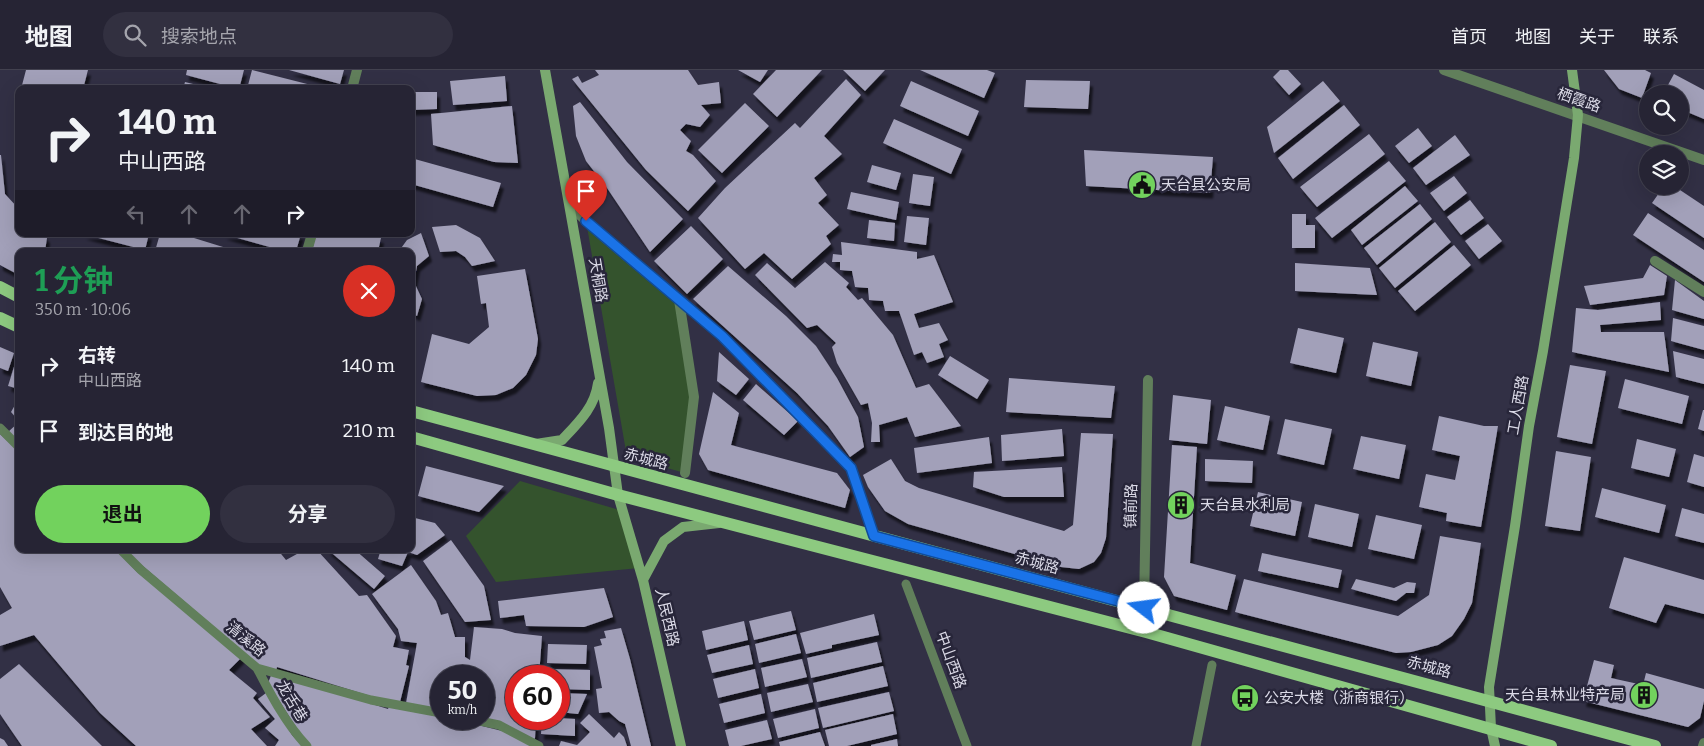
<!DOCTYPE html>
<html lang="zh">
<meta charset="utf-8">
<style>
body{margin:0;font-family:Bitter,"Noto Sans SC",serif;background:#323040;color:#f1f3f6;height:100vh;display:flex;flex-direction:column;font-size:19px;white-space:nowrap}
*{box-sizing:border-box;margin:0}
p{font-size:16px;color:#a4a4ac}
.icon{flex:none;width:28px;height:28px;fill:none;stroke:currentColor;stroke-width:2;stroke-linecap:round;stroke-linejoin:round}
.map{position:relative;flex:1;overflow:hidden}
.side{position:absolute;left:15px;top:178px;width:400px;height:305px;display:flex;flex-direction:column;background:#262434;border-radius:10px;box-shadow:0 5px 20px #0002,0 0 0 1px #42414f}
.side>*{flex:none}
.top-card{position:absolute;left:15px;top:15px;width:400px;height:152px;border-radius:10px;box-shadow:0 5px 20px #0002,0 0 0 1px #42414f;background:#262434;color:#f1f3f6;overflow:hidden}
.controls{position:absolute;left:1639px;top:15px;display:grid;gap:10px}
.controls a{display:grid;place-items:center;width:50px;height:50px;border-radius:50%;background:#262434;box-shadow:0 5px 20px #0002,0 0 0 1px #42414f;font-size:25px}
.speed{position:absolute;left:430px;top:595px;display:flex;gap:10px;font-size:25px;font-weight:700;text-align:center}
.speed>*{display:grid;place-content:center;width:65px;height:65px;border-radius:50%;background:#262434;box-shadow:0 5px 20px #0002,0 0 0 1px #42414f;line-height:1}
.speed small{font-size:12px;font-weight:400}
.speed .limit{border:8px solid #d22;background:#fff;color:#111}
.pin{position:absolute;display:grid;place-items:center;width:42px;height:42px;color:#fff;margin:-51px -21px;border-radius:50% 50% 50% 0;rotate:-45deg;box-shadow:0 0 5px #0007}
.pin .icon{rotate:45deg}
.me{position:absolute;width:55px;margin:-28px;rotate:285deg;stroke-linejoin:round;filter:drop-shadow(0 0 4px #0008)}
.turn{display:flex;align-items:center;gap:18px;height:105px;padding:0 20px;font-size:22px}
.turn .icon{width:65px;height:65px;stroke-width:2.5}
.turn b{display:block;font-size:35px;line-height:42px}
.lanes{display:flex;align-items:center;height:48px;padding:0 20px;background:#0003;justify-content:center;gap:25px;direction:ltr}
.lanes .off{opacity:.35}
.round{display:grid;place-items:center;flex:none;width:52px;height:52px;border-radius:26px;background:#323040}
.head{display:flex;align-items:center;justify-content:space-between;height:85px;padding:0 20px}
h1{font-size:30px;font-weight:700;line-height:38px;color:#1e9e55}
.action{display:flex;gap:10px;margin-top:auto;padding:10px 20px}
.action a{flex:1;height:58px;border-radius:30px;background:#72d25d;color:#111;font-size:20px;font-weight:700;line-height:58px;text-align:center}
.action a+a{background:#323040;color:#f1f3f6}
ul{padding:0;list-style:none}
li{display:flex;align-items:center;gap:15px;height:65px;padding:0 20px}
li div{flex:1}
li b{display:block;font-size:19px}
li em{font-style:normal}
header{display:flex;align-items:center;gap:30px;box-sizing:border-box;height:70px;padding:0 25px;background:#262434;border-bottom:1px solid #42414f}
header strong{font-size:24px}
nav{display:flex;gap:28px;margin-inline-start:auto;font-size:18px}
.search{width:350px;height:45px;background:#323040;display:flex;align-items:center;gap:12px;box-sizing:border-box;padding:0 18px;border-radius:28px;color:#a4a4ac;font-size:19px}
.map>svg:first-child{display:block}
.green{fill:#34532d}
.building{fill:#a2a0b9;filter:url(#shadow)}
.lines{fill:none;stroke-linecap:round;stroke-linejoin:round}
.pedestrian{stroke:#617f5b;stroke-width:9}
.minor{stroke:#617f5b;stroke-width:10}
.tertiary{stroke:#617f5b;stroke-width:10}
.secondary{stroke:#7aa970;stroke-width:10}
.primary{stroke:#8dca80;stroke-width:12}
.route-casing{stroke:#114b97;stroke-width:12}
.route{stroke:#1a73e8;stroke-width:9}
.labels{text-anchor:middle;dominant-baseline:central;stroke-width:5;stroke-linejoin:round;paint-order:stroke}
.street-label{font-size:15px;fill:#dbdae7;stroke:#28263a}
.poi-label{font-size:15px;fill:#dbdae7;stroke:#28263a;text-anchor:start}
</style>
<header>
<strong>地图</strong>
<div class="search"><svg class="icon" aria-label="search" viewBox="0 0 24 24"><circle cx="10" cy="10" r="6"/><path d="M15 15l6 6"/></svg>搜索地点</div>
<nav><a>首页</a><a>地图</a><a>关于</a><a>联系</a></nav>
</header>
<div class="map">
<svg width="1704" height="676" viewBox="0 0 1704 676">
<defs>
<filter id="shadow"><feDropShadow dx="3" dy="5.5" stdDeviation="1" flood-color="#0009"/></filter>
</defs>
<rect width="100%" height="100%" fill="#323045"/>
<!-- green -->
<path class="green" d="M586,151L679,230L694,327L685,403L627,387Z
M520,411L623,441L639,498L496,512L466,466Z"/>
<!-- building -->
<path class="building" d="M26,0H88L83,19H21Z
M187,0H244L239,19L186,5Z
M252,0L323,18V19H247Z
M289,0H344L340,14Z
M595,0H688L698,15L719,12L721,33L701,35L710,45L700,57L686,54L680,60L691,71L686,81L693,85L716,111L688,141L646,100L572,9L578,6L582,13L599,5Z
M738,0H768L760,12Z
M776,0H822L777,47L753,24Z
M843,0H885L865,21Z
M920,0H987L995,3L984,28Z
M1280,0H1288L1301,14L1289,25L1273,7Z
M1604,0H1645L1651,3L1642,28L1619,19Z
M1674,4L1704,20V49L1680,39V24H1663Z
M505,6L507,31L453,35L450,11Z
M846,9L861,25L824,66L842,84L814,108L827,125L818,133L839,155L826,166L831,174L792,209L764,183L745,199L698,148L725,118L795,53L800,58Z
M1026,10L1090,11L1088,39L1024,37Z
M911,11L979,41L968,66L900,36Z
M1323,11L1340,31L1274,83L1267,57Z
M185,12L209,18L208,19H183Z
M411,22H437V39L411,40Z
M580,32L627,92L683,149L650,182L607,118L586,91L576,66L573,36Z
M745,33L769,56L722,103L698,80Z
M1344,35L1360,55L1293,109L1278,88Z
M512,36L518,93L494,92L433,75L431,44Z
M894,49L962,79L951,104L883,73Z
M1418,58L1432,76L1409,93L1395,76Z
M1369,64L1385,84L1317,137L1300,117Z
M1455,65L1470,85L1426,115L1413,98Z
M1084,80L1213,87L1210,123L1086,116Z
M0,85H1L5,124L19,139V164H43L47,168L45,181H19V205L0,195Z
M411,88L501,113L493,137L411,114Z
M1389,91L1406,111L1332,168L1315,148Z
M872,95L901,103L896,120L867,112Z
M913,104L934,107L930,136L909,133Z
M1454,106L1467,123L1444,141L1430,123Z
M1405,116L1418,131L1362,175L1351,160Z
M1664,116H1674L1704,136V168L1652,133Z
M851,122L899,132L896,150L847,139Z
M1470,130L1484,148L1461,165L1447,147Z
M1420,134L1432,149L1377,195L1364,178Z
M1648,143L1704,180V212L1633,165Z
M1292,144H1306V155H1315V178H1292Z
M907,146L929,148L926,175L904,172Z
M869,150L895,153L894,171L867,168Z
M1435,152L1451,172L1395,218L1379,198Z
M1488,154L1502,171L1479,189L1465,171Z
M456,155L480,168L495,191L472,196L465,187L456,181L440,182L432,157Z
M691,156L723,189L687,224L654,191Z
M421,163L429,186L417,196L414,212L422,229L417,246L411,242V181H399L407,170Z
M83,164H149L145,180Z
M160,164H181L236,181H155Z
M223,164H301L296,181H284Z
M316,164H365L381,168L378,181H312Z
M841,172L917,182V189L934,185L953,232L914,244L919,258L939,253L948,270L939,274L944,287L927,293L922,282L914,285L899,241H885L883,231L869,230L868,218L855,217L852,201L840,200V192H832L833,184L842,185Z
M1454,175L1471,195L1415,241L1398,221Z
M825,192L849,213L846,217L858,230L862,228L893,265L916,318L929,314L961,356L915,367L907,347L879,355L880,372H871L872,353L868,333L861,335L837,293L832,277L836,273L817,255L807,258L755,205L767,193L795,218Z
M1295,193L1370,198L1377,225L1295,221Z
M1650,195L1667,206L1664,225L1590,235L1584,216L1643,208Z
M728,196L786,246L816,276L837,308L858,347L864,377L850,387L828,356L797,323L693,229Z
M525,199L538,269L536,285L526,305L513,318L496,325L477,326L421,312L432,264L469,274L489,257L486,233L481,234L477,206Z
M1675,210L1704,231V249L1672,240Z
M1660,232L1661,250L1600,255L1601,262H1664L1669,302L1572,282L1576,238L1598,240Z
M1673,248L1704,256V280L1671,271Z
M1298,258L1344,268L1336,303L1290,293Z
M1373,272L1418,282L1411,316L1366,306Z
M0,277L14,283L8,301L0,298Z
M19,281V319L8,316Z
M1673,281L1704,289V314L1676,307Z
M719,282L749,309L736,325L717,311Z
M950,286L989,310L977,329L938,305Z
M1570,295L1606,301L1592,374L1557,367Z
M1009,308L1115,316L1111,348L1006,342Z
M1625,309L1689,326L1682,354L1618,338Z
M756,314L798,351L784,365L743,330Z
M713,322L739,343L731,375L837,403L850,420L845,438L708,400L699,384Z
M1173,325L1211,330L1207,374L1169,370Z
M15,335H19V351L11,342Z
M1225,336L1270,346L1263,380L1217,370Z
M1703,340H1704V361L1698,359Z
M1439,346L1484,356H1498L1481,457L1446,451L1447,443L1419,437L1426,404L1455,410L1460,386L1432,380Z
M1285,349L1332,359L1324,395L1277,384Z
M19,352V373L8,362Z
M1062,359L1064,386L1002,391L1001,365Z
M1081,363L1113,364L1106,468L1101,483L1094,492L1079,499L1061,497L908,454L885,441L868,417L863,405L891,389L905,411L919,418L1064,461L1073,455Z
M0,364L19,382V479H115L137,502L242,587L229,600L257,623L253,628L270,647L251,659L267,676H136L100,643L34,565L0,576V545L12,538L0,517Z
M1361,366L1406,375L1399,409L1353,399Z
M989,367L992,393L917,403L914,378Z
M1637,369L1676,379L1669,407L1631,398Z
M1172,375L1197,377L1190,493L1236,505L1227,540L1174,526L1164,507Z
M1556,381L1591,387L1580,461L1545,456Z
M1694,384L1704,387V417L1687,412Z
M1205,389L1253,391L1252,413L1205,411Z
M426,396L504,416L479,442L418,426Z
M1062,397L1064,427H1004L973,417L974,402Z
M1602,418L1666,435L1659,463L1595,447Z
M1258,422L1302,432L1295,466L1250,456Z
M1315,434L1359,444L1352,477L1308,467Z
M1682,438L1704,444V473L1675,466Z
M1376,445L1422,455L1414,489L1368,479Z
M411,447L435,453L445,465L417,485L408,482L402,496L378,489L381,479H411Z
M1440,466L1481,473L1472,533L1464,549L1452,566L1438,575L1411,582L1396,583L1235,542L1244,509L1398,546L1429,525Z
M451,470L484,516L491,550L465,552L423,491Z
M123,479H277L286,490L306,479H316L359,526L367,525L396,566L393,577L409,580L406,595L409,596L400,632L380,629L277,597L276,601L261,597Z
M327,479H354L385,506L374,519Z
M1262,483L1342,500L1338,518L1258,501Z
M1624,487L1704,510V544L1665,534L1656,553L1609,538Z
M411,495L436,531L441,545L448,543L455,567H465V587L470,590L474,557L502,559L515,563L542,566L539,606H516V649H536L535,668L531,676H310L305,671L268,613L272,603L388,639L390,634L441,645V649H454L502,661L484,649V606H441V640L406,633L417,573L401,571L398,559L372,524Z
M1356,509L1394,518L1407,512L1416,513L1414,523H1406L1396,531L1351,519Z
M604,518L613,547L584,557L526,556L524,545L500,548L498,531Z
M791,541L796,560L754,570L749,551Z
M874,544L879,565L832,575V578L806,584L800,563Z
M744,551L748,570L706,580L702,561Z
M621,558L630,589L651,676H631L625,654L619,651L609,642L599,643L596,619L602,618L594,577L602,575L600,569L606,568L604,561Z
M796,564L801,583L759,593L755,574Z
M877,572L882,592L811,608L807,588Z
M548,574L587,575L586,594L547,593Z
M749,575L753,594L712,603L707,585Z
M802,589L807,607L765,617L761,598Z
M1594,590L1614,595L1611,608L1643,615L1646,603L1704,619V631L1700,648L1688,657L1583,631Z
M19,594L102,676H22L0,644V609Z
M883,596L888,616L817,632L813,613Z
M547,599L590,600V620L559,619V606H546Z
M755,599L759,618L718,628L713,609Z
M808,614L813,632L771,642L767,623Z
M889,622L894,641L823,658L818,638Z
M266,623L292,665L302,676H275L279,670L265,658L275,649L258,629Z
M559,623L587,624L578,644L559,642Z
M761,624L765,643L724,653L719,634Z
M815,639L819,658L778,668L773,649Z
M589,644L614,668L619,662L624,667L627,676H559L561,671L577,675L590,662L580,653Z
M893,644L897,664L847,676H829L825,660Z
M559,648L575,649V666L541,664L542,649Z
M767,650L772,669L741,676H729L725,660Z
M820,662L825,676H780L779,672Z
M0,668L4,670L8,676H0Z
M897,669L898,676H871V675Z"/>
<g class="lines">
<!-- pedestrian -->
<path class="pedestrian" d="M0,358L19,377
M120,479L141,500L257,598L371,630L441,643
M906,514L967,676
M257,598C271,625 286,654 307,676
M470,649L499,655L539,676
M1196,676L1212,595"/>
<!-- minor -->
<path class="minor" d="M352,19L357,0
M570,136L605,168L722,266L851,398L874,466
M307,181L312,164
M1655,191L1704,222
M679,230L694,327L685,403
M1146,562L1144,538L1148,310
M1703,676L1704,673"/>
<!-- tertiary -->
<path class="tertiary" d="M1444,0L1704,90"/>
<!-- secondary -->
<path class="secondary" d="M545,0L609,358L618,425L643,510L681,676
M536,374L562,370C578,353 595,337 598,313
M643,510L664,471L683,457L719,453
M1495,676L1491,658L1489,617L1515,456L1529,356L1543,281L1574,88L1578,45L1572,0"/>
<!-- primary -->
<path class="primary" d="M0,217L19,227
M0,248L19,257
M411,341C825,455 1241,562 1655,676
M411,367L618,425L1146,562L1551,676"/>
</g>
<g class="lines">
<defs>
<path id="route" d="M586,151L722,266L851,398L874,466L1144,538"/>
</defs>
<!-- route casing -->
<use href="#route" class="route-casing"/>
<!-- route -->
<use href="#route" class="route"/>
</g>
<!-- icons -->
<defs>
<symbol id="civic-disc" viewBox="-11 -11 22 22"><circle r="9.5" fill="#72d25d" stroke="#28263a"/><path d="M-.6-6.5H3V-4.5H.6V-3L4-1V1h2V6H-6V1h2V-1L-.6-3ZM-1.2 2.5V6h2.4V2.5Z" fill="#111"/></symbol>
<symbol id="building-disc" viewBox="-11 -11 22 22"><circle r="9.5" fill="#72d25d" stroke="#28263a"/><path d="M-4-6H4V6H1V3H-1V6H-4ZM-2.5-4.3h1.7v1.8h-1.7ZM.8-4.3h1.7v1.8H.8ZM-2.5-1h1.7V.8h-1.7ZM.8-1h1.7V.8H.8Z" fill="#111"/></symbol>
<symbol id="bus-disc" viewBox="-11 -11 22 22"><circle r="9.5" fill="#72d25d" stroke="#28263a"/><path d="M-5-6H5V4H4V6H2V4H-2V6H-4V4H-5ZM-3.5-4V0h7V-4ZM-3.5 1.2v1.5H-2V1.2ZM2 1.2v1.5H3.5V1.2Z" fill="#111"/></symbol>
</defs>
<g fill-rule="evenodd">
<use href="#civic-disc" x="1126" y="99" width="32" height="32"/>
<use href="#building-disc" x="1165" y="419" width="32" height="32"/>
<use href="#building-disc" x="1628" y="609" width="32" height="32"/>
<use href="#bus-disc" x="1229" y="612" width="32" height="32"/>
</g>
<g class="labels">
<!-- street labels -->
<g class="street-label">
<text transform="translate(1579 30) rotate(19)">栖霞路</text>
<text transform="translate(598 210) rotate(80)">天桐路</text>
<text transform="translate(1518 335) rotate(-80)">工人西路</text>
<text transform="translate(646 389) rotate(15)">赤城路</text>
<text transform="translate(1131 436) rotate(-89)">镇前路</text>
<text transform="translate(1037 493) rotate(15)">赤城路</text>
<text transform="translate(667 547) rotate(77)">人民西路</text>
<text transform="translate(246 569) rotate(39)">清溪路</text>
<text transform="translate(951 590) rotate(70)">中山西路</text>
<text transform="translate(1429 597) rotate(15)">赤城路</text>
<text transform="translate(292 631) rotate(59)">龙舌巷</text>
</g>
<!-- poi labels -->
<g class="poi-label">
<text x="1161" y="115">天台县公安局</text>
<text x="1200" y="435">天台县水利局</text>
<text x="1625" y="625" text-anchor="end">天台县林业特产局</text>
<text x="1264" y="628">公安大楼（浙商银行）</text>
</g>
</g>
</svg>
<div class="controls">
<a><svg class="icon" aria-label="search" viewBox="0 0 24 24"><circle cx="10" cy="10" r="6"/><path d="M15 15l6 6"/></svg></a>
<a><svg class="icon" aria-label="layers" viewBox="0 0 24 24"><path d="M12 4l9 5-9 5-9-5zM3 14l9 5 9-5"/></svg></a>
</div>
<div class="speed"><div>50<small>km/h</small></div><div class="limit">60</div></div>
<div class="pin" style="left:586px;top:151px;background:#d93025"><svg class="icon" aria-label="arrive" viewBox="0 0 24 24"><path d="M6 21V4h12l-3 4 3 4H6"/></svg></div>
<svg class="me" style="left:1144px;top:538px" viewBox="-20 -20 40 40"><circle r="19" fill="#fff"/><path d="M0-13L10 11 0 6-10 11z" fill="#1a73e8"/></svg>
<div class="top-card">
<div class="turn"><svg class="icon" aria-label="right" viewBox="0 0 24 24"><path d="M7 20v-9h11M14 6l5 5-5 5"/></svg><div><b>140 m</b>中山西路</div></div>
<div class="lanes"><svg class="icon off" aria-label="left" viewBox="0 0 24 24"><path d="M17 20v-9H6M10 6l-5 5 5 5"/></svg><svg class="icon off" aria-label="ahead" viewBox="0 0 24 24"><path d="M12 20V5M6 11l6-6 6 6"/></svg><svg class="icon off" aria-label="ahead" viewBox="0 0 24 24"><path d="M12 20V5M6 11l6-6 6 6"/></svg><svg class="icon" aria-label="right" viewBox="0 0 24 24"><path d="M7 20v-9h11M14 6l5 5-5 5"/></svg></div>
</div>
<section class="side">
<div class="head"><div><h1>1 分钟</h1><p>350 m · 10:06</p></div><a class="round" style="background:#d93025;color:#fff"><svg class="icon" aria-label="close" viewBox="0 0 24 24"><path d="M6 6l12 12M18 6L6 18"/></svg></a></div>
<ul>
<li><svg class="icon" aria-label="right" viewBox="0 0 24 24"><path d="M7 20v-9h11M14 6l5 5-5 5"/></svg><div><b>右转</b><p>中山西路</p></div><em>140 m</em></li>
<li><svg class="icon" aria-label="arrive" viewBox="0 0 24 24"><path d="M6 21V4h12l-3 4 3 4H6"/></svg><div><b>到达目的地</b></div><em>210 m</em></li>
</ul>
<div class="action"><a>退出</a><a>分享</a></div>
</section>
</div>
